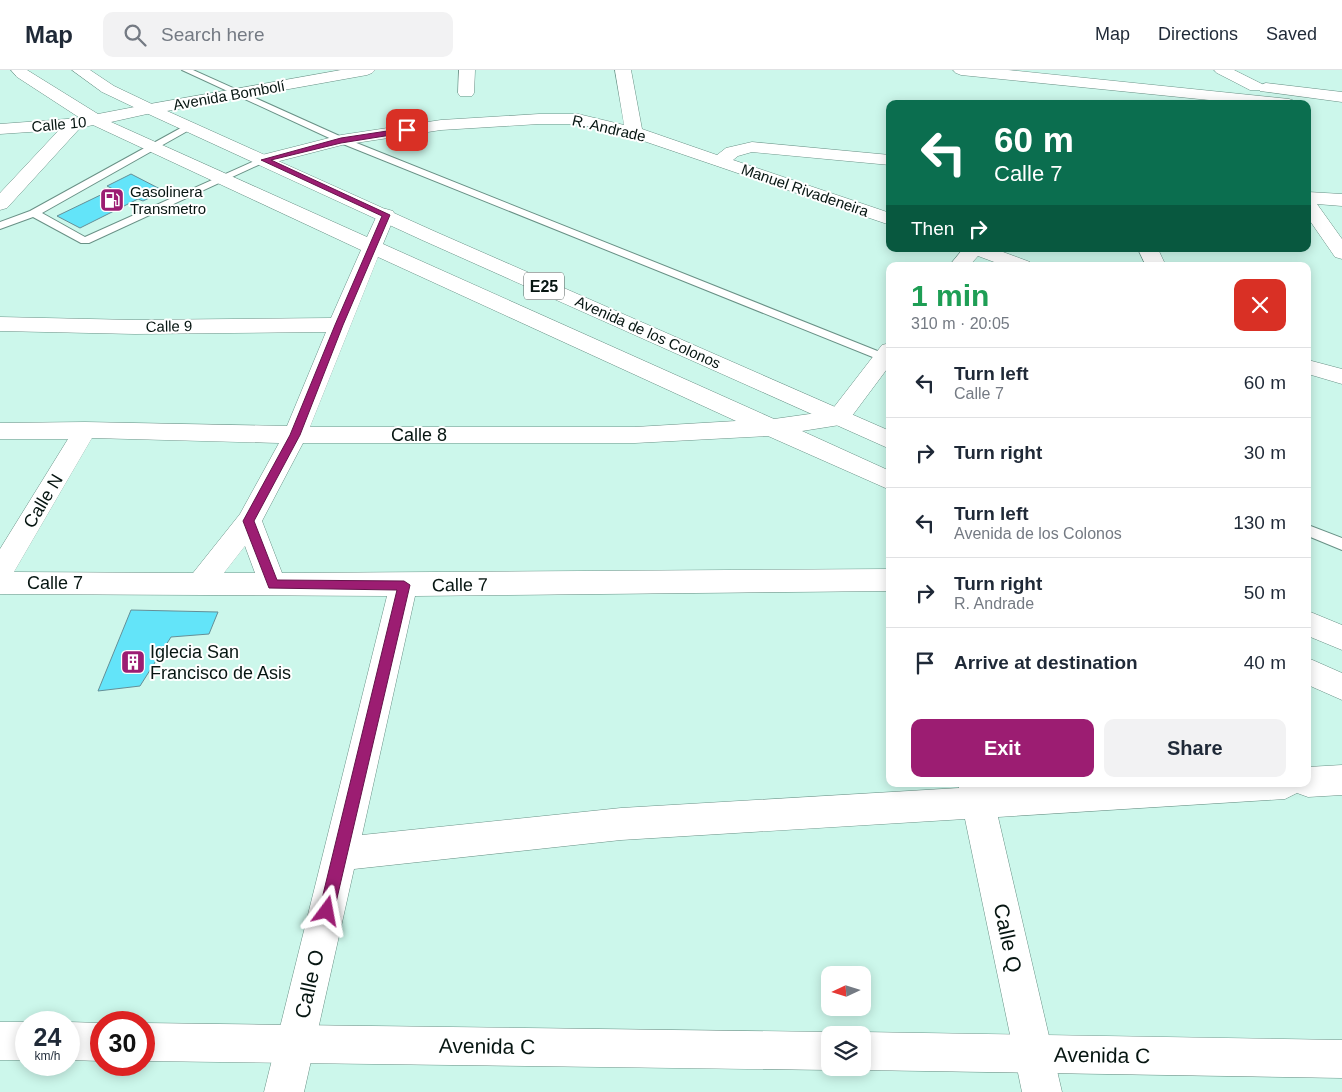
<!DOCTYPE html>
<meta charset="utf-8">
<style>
body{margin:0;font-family:Arial,sans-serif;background:#f2f2f3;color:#1f2937;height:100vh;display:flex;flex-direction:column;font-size:19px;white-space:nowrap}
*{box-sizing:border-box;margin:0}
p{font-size:16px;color:#747a83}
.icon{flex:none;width:28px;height:28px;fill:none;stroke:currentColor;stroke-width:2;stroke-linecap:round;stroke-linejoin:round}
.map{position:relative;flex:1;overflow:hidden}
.panel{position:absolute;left:886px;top:192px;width:425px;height:525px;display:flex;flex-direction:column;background:#fff;border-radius:10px;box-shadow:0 2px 12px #0003}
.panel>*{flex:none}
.top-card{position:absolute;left:886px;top:30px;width:425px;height:152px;border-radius:10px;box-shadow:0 2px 12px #0003;background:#0b6e4f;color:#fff;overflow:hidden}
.needle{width:32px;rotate:266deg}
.fabs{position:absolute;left:821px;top:896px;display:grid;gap:10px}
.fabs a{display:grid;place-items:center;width:50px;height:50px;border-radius:10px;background:#fff;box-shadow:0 2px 12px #0003;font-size:25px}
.speed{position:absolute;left:15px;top:941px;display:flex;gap:10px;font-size:25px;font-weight:700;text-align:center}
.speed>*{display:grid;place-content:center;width:65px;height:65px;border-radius:50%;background:#fff;box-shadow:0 2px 12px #0003;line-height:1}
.speed small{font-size:12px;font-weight:400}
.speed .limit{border:8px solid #d22;background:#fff;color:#111}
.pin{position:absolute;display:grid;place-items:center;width:42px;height:42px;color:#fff;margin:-21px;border-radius:10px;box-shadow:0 2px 8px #0006}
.me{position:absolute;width:55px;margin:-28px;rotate:13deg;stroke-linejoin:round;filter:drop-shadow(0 0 4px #0008)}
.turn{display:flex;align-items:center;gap:18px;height:105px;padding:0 25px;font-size:22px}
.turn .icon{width:65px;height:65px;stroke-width:2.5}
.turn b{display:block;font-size:35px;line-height:42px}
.then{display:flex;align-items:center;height:48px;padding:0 25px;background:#0003;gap:10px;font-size:19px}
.round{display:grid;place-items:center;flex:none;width:52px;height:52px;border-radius:10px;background:#f2f2f3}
.head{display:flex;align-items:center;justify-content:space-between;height:85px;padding:0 25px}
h1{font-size:30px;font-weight:800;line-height:38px;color:#1e9e55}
.button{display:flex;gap:10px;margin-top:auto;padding:10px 25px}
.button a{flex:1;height:58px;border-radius:10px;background:#9c1d72;color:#fff;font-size:20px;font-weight:800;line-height:58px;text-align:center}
.button a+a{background:#f2f2f3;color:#1f2937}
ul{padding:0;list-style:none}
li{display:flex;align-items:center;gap:15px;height:70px;padding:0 25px;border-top:1px solid #e0e1e3}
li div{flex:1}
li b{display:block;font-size:19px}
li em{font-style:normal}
header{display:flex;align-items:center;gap:30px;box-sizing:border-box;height:70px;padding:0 25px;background:#fff;border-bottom:1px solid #e0e1e3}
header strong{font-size:24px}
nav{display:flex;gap:28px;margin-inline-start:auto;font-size:18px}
.search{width:350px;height:45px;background:#f2f2f3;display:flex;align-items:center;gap:12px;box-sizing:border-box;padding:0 18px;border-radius:10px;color:#747a83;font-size:19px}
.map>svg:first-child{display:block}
.building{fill:#63e4f9;stroke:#658f97}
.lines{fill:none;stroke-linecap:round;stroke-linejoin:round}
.lane-casing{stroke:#699186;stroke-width:2}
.street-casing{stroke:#699186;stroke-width:1}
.secondary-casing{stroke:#699186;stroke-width:1}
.highway-casing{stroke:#699186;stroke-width:1}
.lane{fill:#fff;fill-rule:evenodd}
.street{fill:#fff;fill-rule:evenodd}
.secondary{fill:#fff;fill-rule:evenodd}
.highway{fill:#fff;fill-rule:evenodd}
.route{fill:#9c1d72;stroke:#65134a}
.labels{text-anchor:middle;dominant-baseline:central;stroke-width:4;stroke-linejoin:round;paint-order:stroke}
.far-street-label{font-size:15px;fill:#061511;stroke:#fff}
.far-poi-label{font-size:15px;fill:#061511;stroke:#fff;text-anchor:start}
.shield{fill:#fff;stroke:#515b58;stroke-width:1}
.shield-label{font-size:16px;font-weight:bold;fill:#061511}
.street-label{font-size:18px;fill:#061511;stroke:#fff}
.poi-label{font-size:18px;fill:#061511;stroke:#fff;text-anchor:start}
.near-street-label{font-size:21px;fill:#061511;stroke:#fff}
</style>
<header>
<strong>Map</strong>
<div class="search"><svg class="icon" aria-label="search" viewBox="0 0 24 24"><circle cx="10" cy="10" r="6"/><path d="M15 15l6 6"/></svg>Search here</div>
<nav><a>Map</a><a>Directions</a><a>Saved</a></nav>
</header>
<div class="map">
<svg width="1342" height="1022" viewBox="0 0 1342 1022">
<rect width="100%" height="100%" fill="#ccf7eb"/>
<!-- building -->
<path class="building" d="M131,104L164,121L143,131L138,129L80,158L57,146L113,119L107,116Z
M131,540L218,542L209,564L171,567L140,616L98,621Z"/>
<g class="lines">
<defs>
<path id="lane" d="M182,0H193L344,68L890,286V294L338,72Z
M188,54L193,57L191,59L42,143L85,167L261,88L264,87L269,90L89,173H81L33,147L0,159V152L30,141Z
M1308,455L1342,468V480L1308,466Z"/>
<path id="street" d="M11,0H27L98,44L150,34L156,36L158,39L156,42L111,52L367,167L379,141L386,139L393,141L395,145L383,174L774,349L831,341L882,275L890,273V295L846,354L802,361L890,401V420L768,366L635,373H303L262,451L282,503L890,499V521L415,526L362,765L621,738L959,718L958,714H990L991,716L1031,714H1308V697L1342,695V725L1308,727L1297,723L1285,729L998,747L1062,1022H1022L965,749L621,770L354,799L304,1022H264L387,526L0,524V479L68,369H0V353L85,352L287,356L326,262L135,264L0,261V247L135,250L331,248L361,180L93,55L80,58L7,138L0,140V123L59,60L0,64V54L80,48L17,7ZM378,187L736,351L635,357H310ZM92,368L279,373L240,444L193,503L14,502ZM245,476L255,503H224Z
M459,0H475L474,23L472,26H460L458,23Z
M615,0H631L642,59L717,85L726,78L752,72L890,85V95L752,82L738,86L733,90L890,143V155L629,66L578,54H539L441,60L342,75L264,95L258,94L255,90L258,86L341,65L441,50L539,44H578L624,55Z
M1214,0H1234L1262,14L1264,17L1262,20H1250L1217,3Z
M1308,122L1342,124V136L1317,134L1342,169V189L1335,187L1308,148Z
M963,179H995L1030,192L1033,196H1005L978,186L969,196H949Z
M1138,179H1158L1166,196H1146Z
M1308,290L1342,299V314L1308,304Z
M1308,588L1342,603V630L1308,615Z"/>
<path id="secondary" d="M341,0H375L372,3L367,5L150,44L144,42L142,39L144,36L150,34Z
M953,0H1008L1289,29L1295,31L1297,34H1249L961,5L956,3Z
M1266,13L1342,22V32L1260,21L1258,18L1260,15Z
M0,952H28H26V990H0Z
M67,952H69L101,953V991L69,990V952Z
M144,953L830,962L838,965H830V998H837L830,1000L144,991Z
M862,962L1342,970V1008L862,1000L855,998H862V965H854Z"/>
<path id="highway" d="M72,0H90L114,16L156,36L436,162L890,361V379L422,170L144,42L102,22Z
M1308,541L1342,555V580L1308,566Z"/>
</defs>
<!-- lane casing -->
<use href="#lane" class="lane-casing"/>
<!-- street casing -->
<use href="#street" class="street-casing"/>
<!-- secondary casing -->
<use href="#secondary" class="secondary-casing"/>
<!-- highway casing -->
<use href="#highway" class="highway-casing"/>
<!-- lane -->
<use href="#lane" class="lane"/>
<!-- street -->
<use href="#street" class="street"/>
<!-- secondary -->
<use href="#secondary" class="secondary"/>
<!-- highway -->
<use href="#highway" class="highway"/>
</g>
<!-- route -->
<path class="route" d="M407,58L410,59V62L341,73L271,90L390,145L343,255L300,365L254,451L277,510L404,511L410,515L334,841L332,846L327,848L322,846L319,841L397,520L269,518L243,451L290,365L335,255L382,146L261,90L341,68Z"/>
<!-- icons -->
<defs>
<symbol id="fuel-square" viewBox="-11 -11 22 22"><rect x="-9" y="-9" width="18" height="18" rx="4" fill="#9c1d72" stroke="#fff"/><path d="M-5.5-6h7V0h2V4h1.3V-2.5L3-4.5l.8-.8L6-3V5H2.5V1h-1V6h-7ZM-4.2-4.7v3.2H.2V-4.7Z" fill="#fff"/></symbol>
<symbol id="building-square" viewBox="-11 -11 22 22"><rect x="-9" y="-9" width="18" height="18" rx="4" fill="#9c1d72" stroke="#fff"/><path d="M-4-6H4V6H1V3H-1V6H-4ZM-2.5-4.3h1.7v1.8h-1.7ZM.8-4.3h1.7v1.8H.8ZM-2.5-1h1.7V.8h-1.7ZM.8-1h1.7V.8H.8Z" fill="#fff"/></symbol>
</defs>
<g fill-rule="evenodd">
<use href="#fuel-square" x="98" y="116" width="28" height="28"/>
<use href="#building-square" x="119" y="578" width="28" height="28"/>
</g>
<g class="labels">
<!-- far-street labels -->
<g class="far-street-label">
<text transform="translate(229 25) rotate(-10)">Avenida Bombolí</text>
<text transform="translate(59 54) rotate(-5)">Calle 10</text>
<text transform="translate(609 58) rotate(13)">R. Andrade</text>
<text transform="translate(805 120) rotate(19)">Manuel Rivadeneira</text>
<text transform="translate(169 256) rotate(-1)">Calle 9</text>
<text transform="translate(648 262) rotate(24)">Avenida de los Colonos</text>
</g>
<!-- far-poi labels -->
<g class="far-poi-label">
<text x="130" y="121">Gasolinera<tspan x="130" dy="17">Transmetro</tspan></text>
</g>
<!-- shield labels -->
<rect class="shield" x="524" y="202.5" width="40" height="27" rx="4"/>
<g class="shield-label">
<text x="544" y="216">E25</text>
</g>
<!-- street labels -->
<g class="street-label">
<text x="419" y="365">Calle 8</text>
<text transform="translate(43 431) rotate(-59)">Calle N</text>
<text x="55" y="513">Calle 7</text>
<text transform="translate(460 515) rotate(-1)">Calle 7</text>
</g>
<!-- poi labels -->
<g class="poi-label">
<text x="150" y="582">Iglecia San<tspan x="150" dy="21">Francisco de Asis</tspan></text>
</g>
<!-- near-street labels -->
<g class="near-street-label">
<text transform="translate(1008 868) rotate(78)">Calle Q</text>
<text transform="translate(309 914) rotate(-77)">Calle O</text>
<text transform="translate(487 976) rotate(1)">Avenida C</text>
<text transform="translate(1102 985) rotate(1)">Avenida C</text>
</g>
</g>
</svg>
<div class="fabs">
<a><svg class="needle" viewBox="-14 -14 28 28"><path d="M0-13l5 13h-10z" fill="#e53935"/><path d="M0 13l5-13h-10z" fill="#747a83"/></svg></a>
<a><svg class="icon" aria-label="layers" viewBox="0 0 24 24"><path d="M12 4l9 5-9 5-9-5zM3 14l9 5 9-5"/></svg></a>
</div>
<div class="speed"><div>24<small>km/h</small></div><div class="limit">30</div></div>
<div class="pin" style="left:407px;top:60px;background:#d93025"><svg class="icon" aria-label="arrive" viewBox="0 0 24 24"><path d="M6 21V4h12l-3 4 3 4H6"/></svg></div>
<svg class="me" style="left:327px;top:841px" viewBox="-20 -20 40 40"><path d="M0-17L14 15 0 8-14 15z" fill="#9c1d72" stroke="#fff" stroke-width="4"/></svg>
<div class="top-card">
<div class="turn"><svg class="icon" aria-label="left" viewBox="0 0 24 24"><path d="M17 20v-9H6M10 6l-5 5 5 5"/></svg><div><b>60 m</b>Calle 7</div></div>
<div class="then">Then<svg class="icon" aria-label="right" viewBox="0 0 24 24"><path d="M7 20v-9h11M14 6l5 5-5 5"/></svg></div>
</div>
<section class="panel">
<div class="head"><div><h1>1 min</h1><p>310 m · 20:05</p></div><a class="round" style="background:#d93025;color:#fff"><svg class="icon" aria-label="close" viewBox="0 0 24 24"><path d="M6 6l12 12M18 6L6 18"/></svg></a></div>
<ul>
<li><svg class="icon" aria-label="left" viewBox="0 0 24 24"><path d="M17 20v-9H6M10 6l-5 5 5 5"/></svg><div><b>Turn left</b><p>Calle 7</p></div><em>60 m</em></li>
<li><svg class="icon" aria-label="right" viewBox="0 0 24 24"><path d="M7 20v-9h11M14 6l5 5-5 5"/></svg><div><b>Turn right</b></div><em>30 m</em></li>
<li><svg class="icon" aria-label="left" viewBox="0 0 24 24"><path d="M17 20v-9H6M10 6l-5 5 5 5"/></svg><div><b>Turn left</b><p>Avenida de los Colonos</p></div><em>130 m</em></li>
<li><svg class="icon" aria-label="right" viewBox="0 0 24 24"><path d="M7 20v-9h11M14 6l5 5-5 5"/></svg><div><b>Turn right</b><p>R. Andrade</p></div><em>50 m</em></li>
<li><svg class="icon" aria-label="arrive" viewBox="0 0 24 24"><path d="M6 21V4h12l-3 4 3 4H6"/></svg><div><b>Arrive at destination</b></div><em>40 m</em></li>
</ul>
<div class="button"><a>Exit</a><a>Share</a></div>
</section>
</div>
